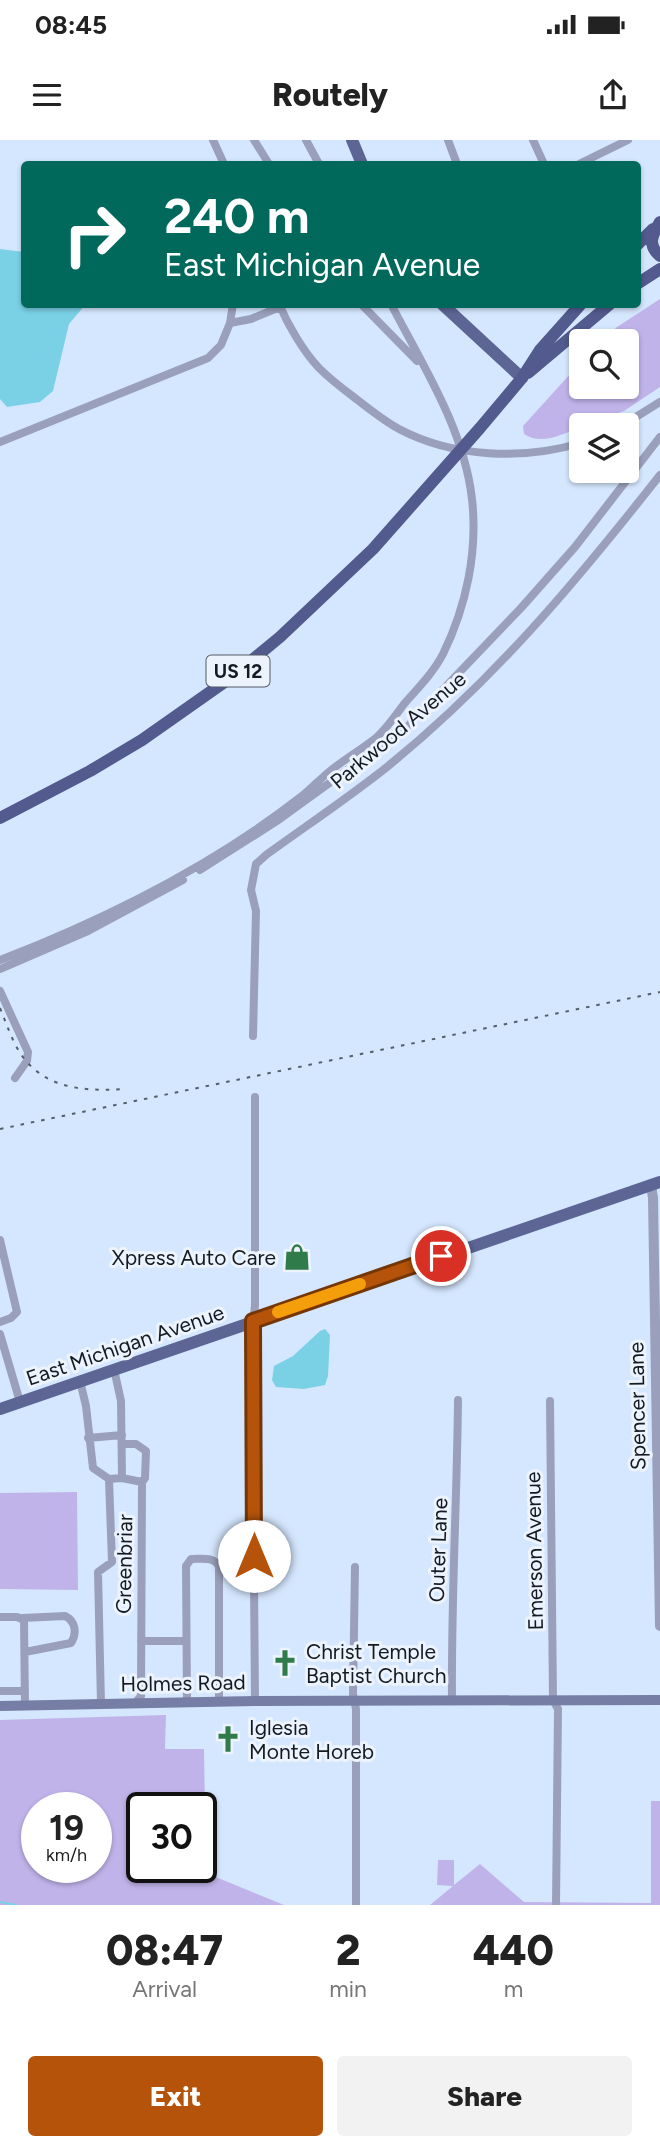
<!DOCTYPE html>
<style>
body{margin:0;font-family:Figtree,sans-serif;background:#f2f2f2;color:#222;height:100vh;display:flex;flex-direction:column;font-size:26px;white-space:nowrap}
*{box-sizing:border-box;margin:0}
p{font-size:23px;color:#767676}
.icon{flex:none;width:38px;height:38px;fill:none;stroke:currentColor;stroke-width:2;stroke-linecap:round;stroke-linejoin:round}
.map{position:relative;height:1765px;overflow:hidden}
.sheet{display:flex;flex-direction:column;background:#fff;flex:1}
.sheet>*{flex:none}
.banner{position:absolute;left:21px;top:21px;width:620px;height:147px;border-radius:7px;box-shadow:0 2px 5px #0004;background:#00695c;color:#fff;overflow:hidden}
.buttons{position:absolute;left:569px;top:189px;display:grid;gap:14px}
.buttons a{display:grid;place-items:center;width:70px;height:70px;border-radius:7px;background:#fff;box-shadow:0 2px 5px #0004;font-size:35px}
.speed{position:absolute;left:21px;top:1652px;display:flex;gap:14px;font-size:35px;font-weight:700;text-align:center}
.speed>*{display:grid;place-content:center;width:91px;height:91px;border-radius:50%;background:#fff;box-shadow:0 2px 5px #0004;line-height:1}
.speed small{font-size:18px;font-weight:400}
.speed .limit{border:4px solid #111;border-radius:10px;background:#fff;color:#111}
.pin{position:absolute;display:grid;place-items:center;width:60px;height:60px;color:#fff;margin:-30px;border:4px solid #fff;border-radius:50%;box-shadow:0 2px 7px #0007}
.me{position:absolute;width:77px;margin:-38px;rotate:0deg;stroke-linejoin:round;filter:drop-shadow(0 0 5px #0008)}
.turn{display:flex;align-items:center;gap:24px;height:147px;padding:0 28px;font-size:32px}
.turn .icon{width:91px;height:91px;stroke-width:2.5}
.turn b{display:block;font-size:49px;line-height:60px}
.eta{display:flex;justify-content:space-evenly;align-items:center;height:119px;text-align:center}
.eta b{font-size:42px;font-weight:800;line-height:49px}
.cta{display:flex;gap:14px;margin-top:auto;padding:14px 28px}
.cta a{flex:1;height:80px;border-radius:7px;background:#b45309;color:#fff;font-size:28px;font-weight:800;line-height:80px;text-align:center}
.cta a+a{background:#f2f2f2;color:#222}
.status{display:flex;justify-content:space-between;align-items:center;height:49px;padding:0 35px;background:#fff;direction:ltr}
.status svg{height:19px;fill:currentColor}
header{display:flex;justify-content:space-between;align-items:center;height:91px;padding:0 28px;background:#fff;font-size:32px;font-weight:800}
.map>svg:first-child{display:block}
.green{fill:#c0b3ea;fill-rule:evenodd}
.water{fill:#7ad1e5}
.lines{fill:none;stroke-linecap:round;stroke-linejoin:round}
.stream{stroke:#7ad1e5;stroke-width:2}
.minor{stroke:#9aa0bb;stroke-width:8}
.tertiary{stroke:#9aa0bb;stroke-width:10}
.secondary{stroke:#767ea5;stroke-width:10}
.primary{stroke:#5d6595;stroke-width:12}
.trunk{stroke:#525a8e;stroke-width:12}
.rail{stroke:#545e6b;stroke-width:2;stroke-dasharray:3.5 7;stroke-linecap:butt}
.route-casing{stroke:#753606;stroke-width:18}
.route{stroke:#b45309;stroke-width:12}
.slow{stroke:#f59e0b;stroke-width:12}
.labels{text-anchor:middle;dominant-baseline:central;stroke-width:6;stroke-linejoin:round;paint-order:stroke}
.shield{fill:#ecf3fd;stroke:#545b64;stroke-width:2}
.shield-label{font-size:19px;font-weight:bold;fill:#131a22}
.street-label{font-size:21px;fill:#131a22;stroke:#ecf3fd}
.poi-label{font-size:21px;fill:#131a22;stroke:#ecf3fd;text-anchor:start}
</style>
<div class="status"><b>08:45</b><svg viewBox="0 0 49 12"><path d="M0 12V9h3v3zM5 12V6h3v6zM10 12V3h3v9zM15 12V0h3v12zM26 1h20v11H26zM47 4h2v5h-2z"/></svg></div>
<header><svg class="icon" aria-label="menu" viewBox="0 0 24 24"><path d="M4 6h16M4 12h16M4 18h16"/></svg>Routely<svg class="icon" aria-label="share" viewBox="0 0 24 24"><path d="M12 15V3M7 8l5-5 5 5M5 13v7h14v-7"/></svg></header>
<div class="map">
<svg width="660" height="1765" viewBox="0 0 660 1765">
<rect width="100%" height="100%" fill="#d5e7fe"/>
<!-- green -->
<path class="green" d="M660,159V247L624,271L586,285H581V287C563,294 541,306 524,294L523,286L581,222V247H626V201H602L617,187Z
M77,1352L78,1450L0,1449V1353Z
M166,1575L165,1609H204L206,1733L284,1765H0V1580ZM37,1668H96V1727H37ZM142,1668H201V1727H142Z
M651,1661H660V1765H430L453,1746L437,1745L438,1720H454V1745L480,1724L524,1762L651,1763Z"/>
<!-- water -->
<path class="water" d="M0,109L24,112V164L85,165L69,184L53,251L40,262L7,267L0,259Z
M325,1189L330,1195L328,1236L325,1245L304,1249L276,1247L272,1240L274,1226L293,1216L320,1191Z"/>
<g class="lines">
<!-- stream -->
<path class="stream" d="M0,1762L16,1765"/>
<!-- minor -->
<path class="minor" d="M213,0L224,24
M254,0L269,24
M306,0L319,24
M448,0L457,24
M533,0L544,24
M579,24L628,0
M279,164C288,185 303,211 319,228C330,239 343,249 355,258C369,269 384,281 399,289C454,318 523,320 581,303
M361,164L417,221
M230,183L233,164
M623,285L660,262
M0,302L208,218L221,205L230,183L251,179L280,167
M200,730L277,681L408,586L521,468L575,407L660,297
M0,820C106,779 211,727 302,656C312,648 320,639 330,631C345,619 362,609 377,597C387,588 396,575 404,564C418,548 433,533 443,514C466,467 478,412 472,359C464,289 423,226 391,164
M0,829L88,791L183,740
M0,851L28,912L27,921L15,938
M253,896L256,771L251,750L256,724L266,715C306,686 348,658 387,627C493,541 576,442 660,335
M0,1100L17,1172L11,1178L0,1182
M0,1194L20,1262
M114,1229L121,1261L122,1338
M80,1241L86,1266L93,1328L109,1339L112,1422L98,1432L101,1564
M550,1261L553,1560L558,1569L556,1765
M88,1298L122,1295
M122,1304H136L146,1311L145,1338L142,1342L141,1556L135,1563
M109,1339L122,1338L142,1342
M355,1427L353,1554L356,1569V1765
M0,1477H17L24,1480L25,1566
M22,1478L65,1476C76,1481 77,1494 71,1503L25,1512
M141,1501H186
M0,1551H25
M255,1561L252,1196L255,1165V957
M452,1561C451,1461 457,1361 458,1260
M187,1563L186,1426L191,1419C201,1419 215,1416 219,1427V1562"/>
<!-- tertiary -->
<path class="tertiary" d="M651,1045L653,1058L660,1486"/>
<!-- secondary -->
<path class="secondary" d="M0,1566L255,1561L660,1560"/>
<!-- primary -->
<path class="primary" d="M352,0L362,24
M442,164L522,238
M0,1269L660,1042"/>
<!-- trunk -->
<path class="trunk" d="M660,82C652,95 647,105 660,116
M637,105L653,89
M637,144L660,129
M528,233L610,164
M0,678L90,631L142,600L233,536L280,497L373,409L480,288L522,238L540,210L581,164"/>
<!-- rail -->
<path class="rail" d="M0,868C5,880 9,892 15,904C37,948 80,952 125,949
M0,989L660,852"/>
</g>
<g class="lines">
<defs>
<path id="route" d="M254,1416L253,1181L441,1116"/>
</defs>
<!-- route casing -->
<use href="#route" class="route-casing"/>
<!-- route -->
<use href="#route" class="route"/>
<!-- slow -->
<path class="slow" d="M278,1172L360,1144"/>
</g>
<!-- icons -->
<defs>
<symbol id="shop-bare" viewBox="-9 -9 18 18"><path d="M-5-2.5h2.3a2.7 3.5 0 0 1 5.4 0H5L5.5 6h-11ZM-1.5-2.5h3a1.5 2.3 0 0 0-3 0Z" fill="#2f7b49" stroke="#ecf3fd" stroke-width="2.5" paint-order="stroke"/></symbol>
<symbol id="church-bare" viewBox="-9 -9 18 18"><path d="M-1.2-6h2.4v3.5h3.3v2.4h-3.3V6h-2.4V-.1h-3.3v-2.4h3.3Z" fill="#2f7b49" stroke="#ecf3fd" stroke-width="2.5" paint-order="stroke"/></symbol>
</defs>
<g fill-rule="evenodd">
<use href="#shop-bare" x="278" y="1098" width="38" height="38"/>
<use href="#church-bare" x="266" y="1504" width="38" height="38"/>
<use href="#church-bare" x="209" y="1580" width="38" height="38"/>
</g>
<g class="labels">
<!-- shield labels -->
<rect class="shield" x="206.5" y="515.5" width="63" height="31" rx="5"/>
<g class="shield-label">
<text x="238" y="531">US 12</text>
</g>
<!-- street labels -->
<g class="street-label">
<text transform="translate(398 590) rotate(-40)">Parkwood Avenue</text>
<text transform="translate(125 1205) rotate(-19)">East Michigan Avenue</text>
<text transform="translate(637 1266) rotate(-91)">Spencer Lane</text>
<text transform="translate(438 1410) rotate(-88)">Outer Lane</text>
<text transform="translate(534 1411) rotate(-91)">Emerson Avenue</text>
<text transform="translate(124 1424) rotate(-89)">Greenbriar</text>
<text transform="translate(183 1543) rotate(-1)">Holmes Road</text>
</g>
<!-- poi labels -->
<g class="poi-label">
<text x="276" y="1117" text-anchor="end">Xpress Auto Care</text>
<text x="306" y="1511">Christ Temple<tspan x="306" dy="24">Baptist Church</tspan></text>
<text x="249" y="1587">Iglesia<tspan x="249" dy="24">Monte Horeb</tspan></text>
</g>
</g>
</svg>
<div class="buttons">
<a><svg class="icon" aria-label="search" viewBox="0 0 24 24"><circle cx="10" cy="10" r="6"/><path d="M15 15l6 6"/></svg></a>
<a><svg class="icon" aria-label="layers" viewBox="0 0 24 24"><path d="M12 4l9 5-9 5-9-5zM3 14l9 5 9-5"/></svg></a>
</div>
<div class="speed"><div>19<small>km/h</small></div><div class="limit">30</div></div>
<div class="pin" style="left:441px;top:1116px;background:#d93025"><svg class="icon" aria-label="arrive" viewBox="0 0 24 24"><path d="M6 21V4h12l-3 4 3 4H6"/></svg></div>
<svg class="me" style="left:254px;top:1416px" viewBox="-20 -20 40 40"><circle r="19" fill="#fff"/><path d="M0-13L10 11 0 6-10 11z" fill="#b45309"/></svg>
<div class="banner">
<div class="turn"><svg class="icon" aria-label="right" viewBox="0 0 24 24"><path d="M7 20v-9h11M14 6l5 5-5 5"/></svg><div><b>240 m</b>East Michigan Avenue</div></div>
</div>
</div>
<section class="sheet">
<div class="eta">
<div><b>08:47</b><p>Arrival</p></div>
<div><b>2</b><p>min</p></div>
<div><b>440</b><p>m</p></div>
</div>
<div class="cta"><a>Exit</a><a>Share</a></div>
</section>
